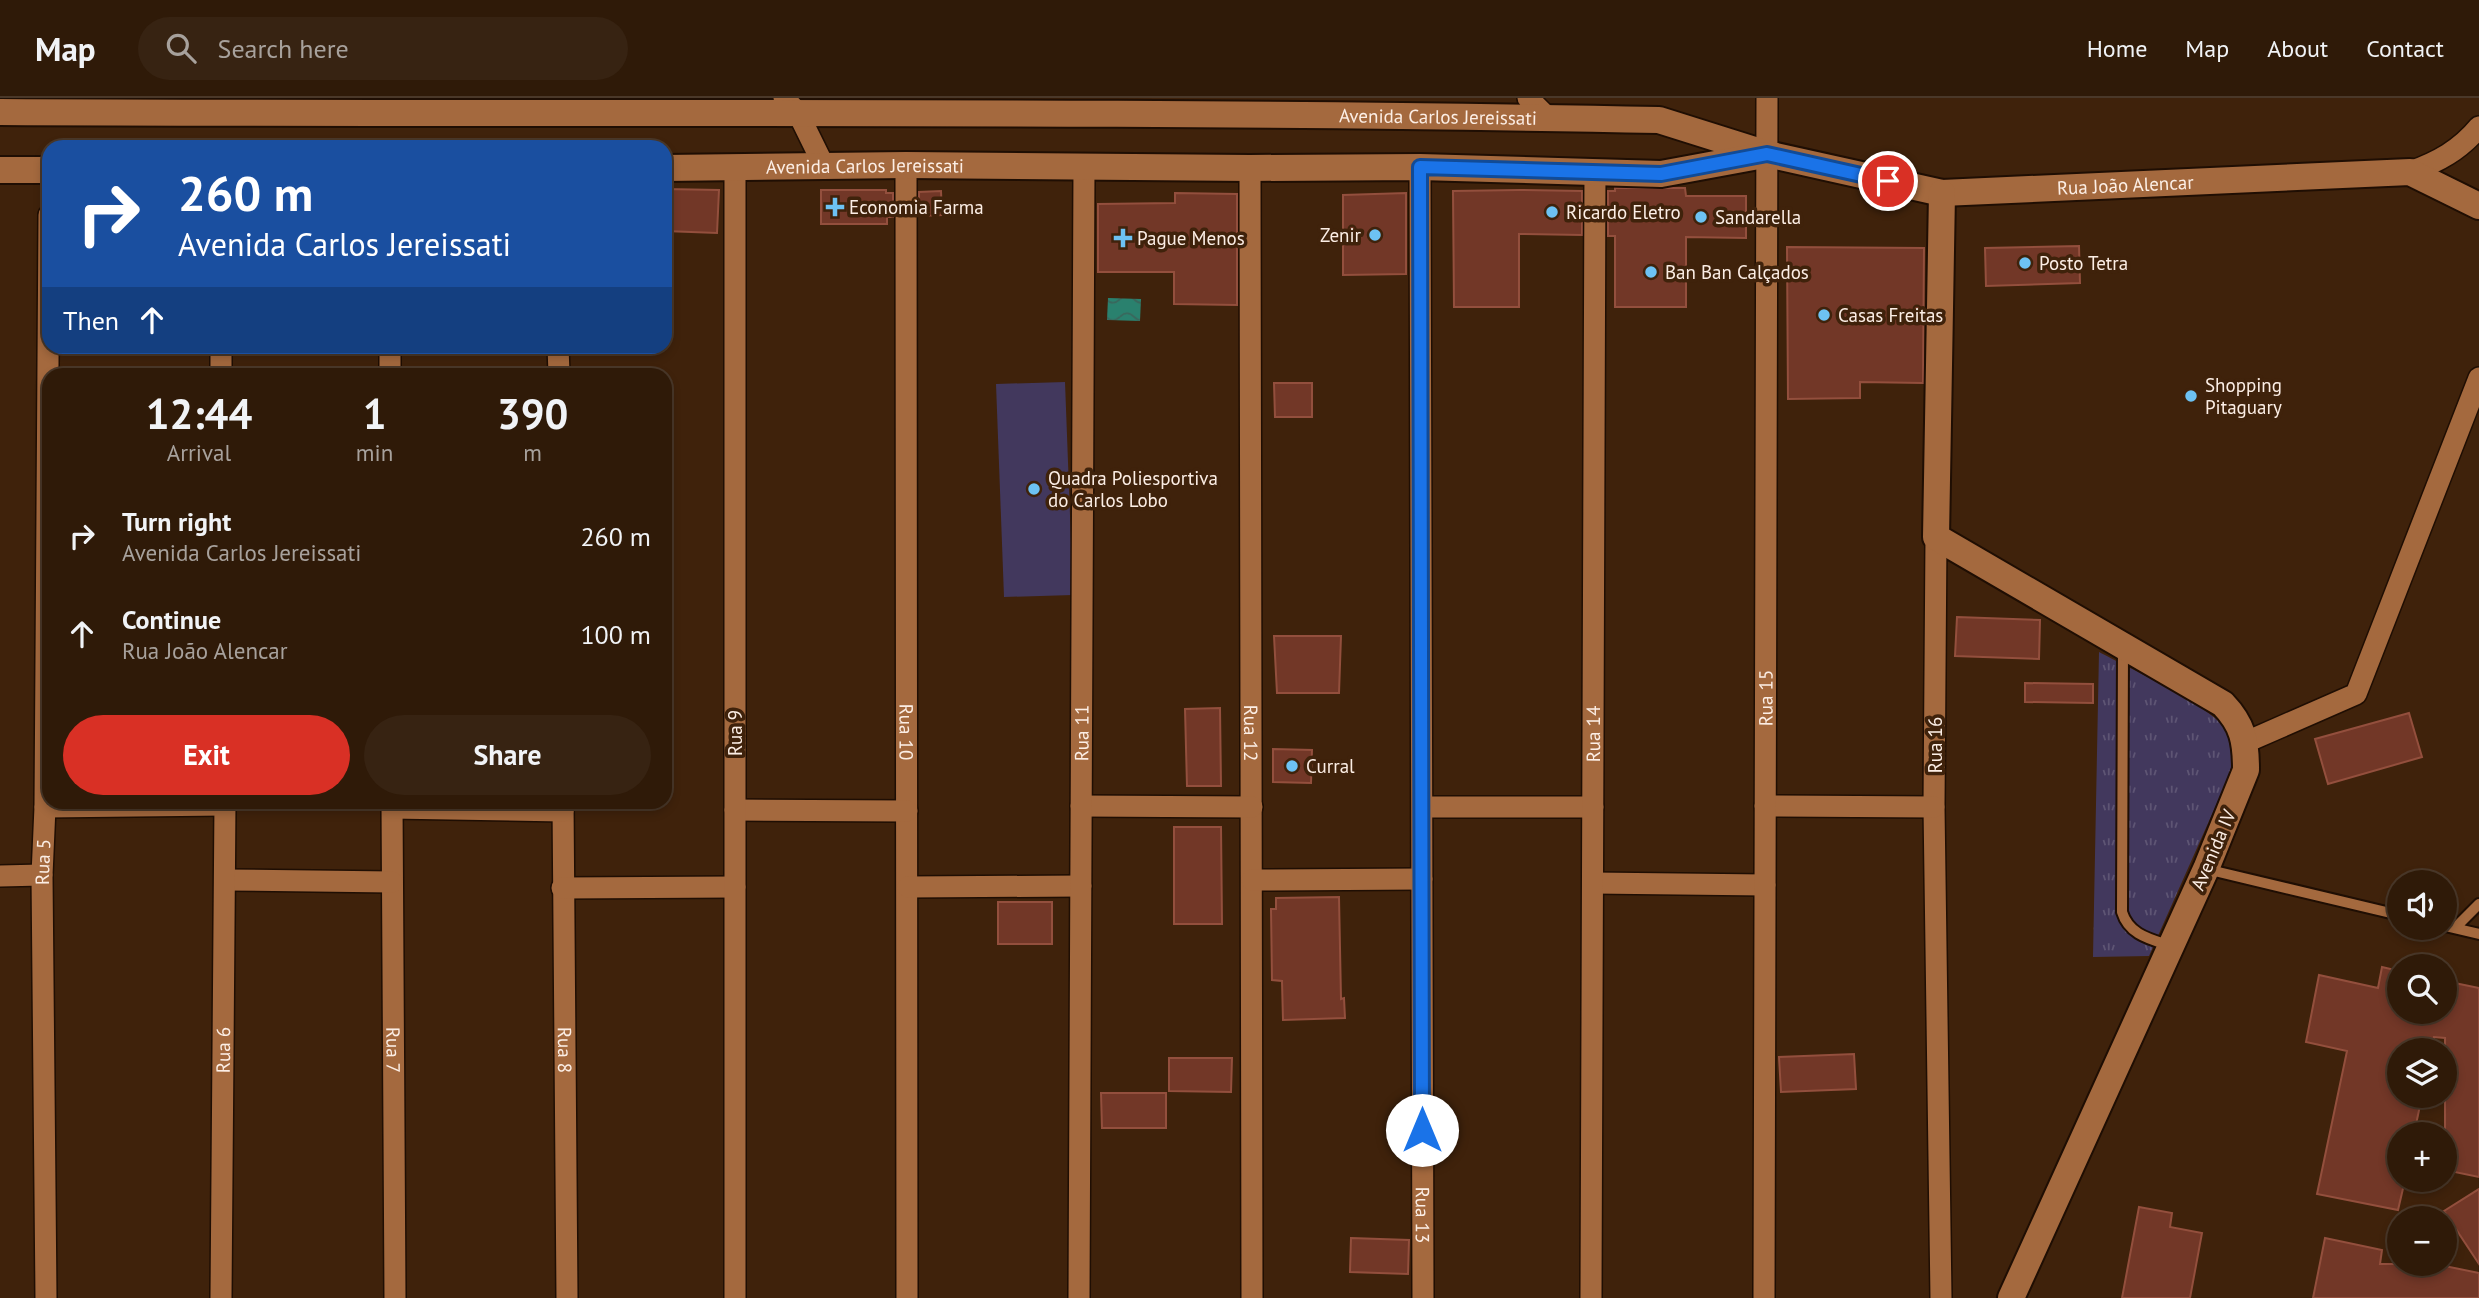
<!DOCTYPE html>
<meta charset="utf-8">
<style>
body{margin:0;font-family:"PT Sans",sans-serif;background:#372312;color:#f1f3f6;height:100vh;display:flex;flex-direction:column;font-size:26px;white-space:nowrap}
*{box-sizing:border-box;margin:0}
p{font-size:23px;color:#a7a19c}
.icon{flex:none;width:38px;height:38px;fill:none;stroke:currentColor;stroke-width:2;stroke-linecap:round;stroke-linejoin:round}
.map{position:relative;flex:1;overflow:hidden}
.details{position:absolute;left:42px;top:270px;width:630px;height:441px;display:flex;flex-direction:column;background:#2f1a08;border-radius:21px;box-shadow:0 4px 10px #0003,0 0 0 2px #4a3829}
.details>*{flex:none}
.top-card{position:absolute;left:42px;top:42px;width:630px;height:214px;border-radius:21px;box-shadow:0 4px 10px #0003,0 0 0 2px #4a3829;background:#1a4fa0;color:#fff;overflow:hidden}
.controls{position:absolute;left:2387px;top:772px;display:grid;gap:14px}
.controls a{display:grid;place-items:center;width:70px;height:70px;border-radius:50%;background:#2f1a08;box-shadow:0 4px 10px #0003,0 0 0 2px #4a3829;font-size:35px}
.pin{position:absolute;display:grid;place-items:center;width:60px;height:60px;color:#fff;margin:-30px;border:4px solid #fff;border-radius:50%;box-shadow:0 2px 7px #0007}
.me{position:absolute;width:77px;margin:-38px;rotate:0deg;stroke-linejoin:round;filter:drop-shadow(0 0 5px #0008)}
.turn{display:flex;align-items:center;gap:24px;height:147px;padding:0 21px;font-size:32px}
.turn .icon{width:91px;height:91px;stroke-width:2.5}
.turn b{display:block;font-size:49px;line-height:60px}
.then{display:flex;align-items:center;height:66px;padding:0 21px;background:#0003;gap:14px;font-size:26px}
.eta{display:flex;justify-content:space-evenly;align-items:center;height:119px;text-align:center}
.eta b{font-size:42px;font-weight:800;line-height:49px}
.action{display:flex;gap:14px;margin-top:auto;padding:14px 21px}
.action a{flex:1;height:80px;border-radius:42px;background:#d93025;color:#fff;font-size:28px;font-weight:800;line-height:80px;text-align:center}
.action a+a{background:#372312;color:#f1f3f6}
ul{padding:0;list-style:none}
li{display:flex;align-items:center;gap:21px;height:98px;padding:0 21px}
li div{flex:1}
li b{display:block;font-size:26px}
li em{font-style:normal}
header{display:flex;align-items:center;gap:42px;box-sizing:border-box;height:98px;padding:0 35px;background:#2f1a08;border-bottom:2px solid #4a3829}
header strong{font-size:33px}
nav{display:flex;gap:38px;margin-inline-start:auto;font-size:24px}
.search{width:490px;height:63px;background:#372312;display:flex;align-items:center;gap:18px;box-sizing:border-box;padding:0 24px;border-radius:38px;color:#a7a19c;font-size:26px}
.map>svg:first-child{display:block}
.grass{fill:url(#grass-tufts)}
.pitch{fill:#42385d}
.water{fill:url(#water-waves)}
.building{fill:#723727;stroke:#934f3d;stroke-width:2}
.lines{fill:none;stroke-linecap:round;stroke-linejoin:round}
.service-casing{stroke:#1f0e03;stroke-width:14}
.minor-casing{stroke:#1f0e03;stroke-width:24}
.tertiary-casing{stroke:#1f0e03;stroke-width:30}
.service{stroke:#a4693e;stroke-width:10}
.minor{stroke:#a4693e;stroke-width:21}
.tertiary{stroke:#a4693e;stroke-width:26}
.route-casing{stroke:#114b97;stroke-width:18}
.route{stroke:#1a73e8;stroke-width:12}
.poi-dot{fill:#6dc2f3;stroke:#3f220b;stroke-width:2.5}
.labels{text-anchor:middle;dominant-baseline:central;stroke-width:7;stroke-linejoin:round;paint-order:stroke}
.street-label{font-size:19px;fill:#fceee5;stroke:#3f220b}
.poi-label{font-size:19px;fill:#fceee5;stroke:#3f220b;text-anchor:start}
</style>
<header>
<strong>Map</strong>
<div class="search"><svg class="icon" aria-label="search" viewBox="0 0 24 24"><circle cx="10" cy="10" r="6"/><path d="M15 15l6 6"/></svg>Search here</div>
<nav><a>Home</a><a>Map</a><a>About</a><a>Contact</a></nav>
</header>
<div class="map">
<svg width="2479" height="1200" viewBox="0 0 2479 1200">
<defs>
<pattern id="grass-tufts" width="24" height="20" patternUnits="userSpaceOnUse" patternTransform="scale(1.75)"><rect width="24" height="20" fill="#42385d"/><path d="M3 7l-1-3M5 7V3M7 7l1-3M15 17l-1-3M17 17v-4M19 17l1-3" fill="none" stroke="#5e5574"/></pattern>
<pattern id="water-waves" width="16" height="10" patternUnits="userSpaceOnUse" patternTransform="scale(1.75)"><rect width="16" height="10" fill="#2a816e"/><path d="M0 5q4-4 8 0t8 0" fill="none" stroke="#39675c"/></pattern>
</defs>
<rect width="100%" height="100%" fill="#3f220b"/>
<!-- grass -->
<path class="grass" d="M2099,554C2127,569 2212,608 2226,632C2233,644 2233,655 2233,669L2149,858L2093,859Z"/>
<!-- pitch -->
<path class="pitch" d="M1065,284L1073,497L1004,499L996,286Z"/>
<!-- water -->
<path class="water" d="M1108,200L1141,201L1140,223L1107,222Z"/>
<!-- building -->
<path class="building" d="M1615,90H1685L1686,98H1746V140L1686,139V209H1615V138H1608V93H1615Z
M665,91L719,92L717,135L665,133Z
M821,92H886V95H893V119H887V126H821Z
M1519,92L1582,93V137L1519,136V209H1454L1453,93Z
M941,93L942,117L919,118V94Z
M1175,95L1237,96V207L1174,206V174H1098V106L1175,105Z
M1406,95V176L1343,177V97Z
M2079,148L2080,185L1986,188L1985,150Z
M1787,149L1924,150L1923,285L1860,284V300L1788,301Z
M1274,285H1312V319H1275Z
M1957,519L2040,522L2039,561L1955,558Z
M1274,538H1341L1339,595H1277Z
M2025,585L2093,586V605L2025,604Z
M1220,610L1221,688H1187L1185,611Z
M2409,615L2422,659L2328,686L2315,641Z
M1273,651L1312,652L1311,685L1273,684Z
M1174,729H1221L1222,826H1174Z
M1339,799L1341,901L1344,900L1345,920L1283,922L1282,883L1272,882L1271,811H1276V800Z
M998,804H1052V846H998Z
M2382,869L2399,873V914H2445V883L2479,890V1079L2445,1072V940L2434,939L2432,952H2399V998H2422L2414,1036H2399V1082H2405L2398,1112L2317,1096L2347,953L2306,944L2319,877L2378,890Z
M1854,956L1856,991L1781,994L1779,959Z
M1169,960H1232L1231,994L1169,993Z
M1101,995H1166V1030H1102Z
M2479,1091V1166L2444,1113Z
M2139,1109L2172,1115L2170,1129L2202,1135L2190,1200H2122Z
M1351,1140L1409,1142L1408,1176L1350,1174Z
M2325,1140L2382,1152L2380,1166H2435L2479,1175V1200H2313Z"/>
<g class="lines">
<defs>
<path id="service" d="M2123,551L2122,814C2129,837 2150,841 2171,848
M2206,771L2399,817
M2445,828L2479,836
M2455,830L2479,806"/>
<g id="minor">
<path d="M784,0L798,15L824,68"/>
<path d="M1528,0L1548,20"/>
<path id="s1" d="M906,67L907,1200"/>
<path id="s2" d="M1420,69L1423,1200"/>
<path id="s3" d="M1250,70L1252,1200"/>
<path d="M2410,74C2438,64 2460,52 2479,29"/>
<path d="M221,248V276"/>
<path d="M390,248V276"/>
<path d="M558,248L559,276"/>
<path d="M1936,439L1934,709L1941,1200"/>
<path d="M2244,645L2356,596L2479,280"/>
<path id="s4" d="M392,704L395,1200"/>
<path id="s5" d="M563,704L567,1200"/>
<path d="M1081,708L1252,709"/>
<path d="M1765,708L1934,709"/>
<path d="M45,709L225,707"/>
<path d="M1423,709H1593"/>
<path d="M392,710L563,713"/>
<path d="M735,712L907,713"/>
<path d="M0,778L42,777"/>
<path d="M225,782L392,784"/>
<path d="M1252,782L1422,781"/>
<path d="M1593,785L1765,787"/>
<path d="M908,789L1081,788"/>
<path d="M562,790L735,789"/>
<path id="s6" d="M46,1200L42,777L45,709L49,117"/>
<path id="s7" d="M221,1200L225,704"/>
<path d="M735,1200V70"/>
<path id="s8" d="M1079,1200L1084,69"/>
<path id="s9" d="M1591,1200L1595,73"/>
<path id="s10" d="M1764,1200L1767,1"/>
</g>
<g id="tertiary">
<path id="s11" d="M0,14C553,17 1106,11 1659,22L1767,56L1942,95L2410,74L2479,108"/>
<path id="s12" d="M665,70L906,67L1250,70L1420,69L1661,76L1764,57"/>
<path d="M0,72H49"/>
<path d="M1942,95L1936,439L2223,606C2243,627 2246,643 2246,672L2206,771L2011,1200"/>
</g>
</defs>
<!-- service casing -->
<use href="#service" class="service-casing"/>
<!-- minor casing -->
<use href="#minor" class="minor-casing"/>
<!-- tertiary casing -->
<use href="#tertiary" class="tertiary-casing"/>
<!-- service -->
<use href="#service" class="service"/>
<!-- minor -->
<use href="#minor" class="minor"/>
<!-- tertiary -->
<use href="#tertiary" class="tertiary"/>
</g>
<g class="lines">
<defs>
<path id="route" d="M1422,1032L1420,69L1661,76L1767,56L1888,83"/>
</defs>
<!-- route casing -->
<use href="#route" class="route-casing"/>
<!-- route -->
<use href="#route" class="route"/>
</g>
<!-- markers -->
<g class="poi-dot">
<path d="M831.5 98.5h7v7h7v7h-7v7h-7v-7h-7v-7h7z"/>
<circle cx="1552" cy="114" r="7"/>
<circle cx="1701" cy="119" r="7"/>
<circle cx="1375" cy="137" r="7"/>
<path d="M1119.5 129.5h7v7h7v7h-7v7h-7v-7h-7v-7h7z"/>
<circle cx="2025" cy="165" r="7"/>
<circle cx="1651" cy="174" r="7"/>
<circle cx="1824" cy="217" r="7"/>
<circle cx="2191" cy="298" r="7"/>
<circle cx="1034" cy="391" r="7"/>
<circle cx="1292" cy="668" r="7"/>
</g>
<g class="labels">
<!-- street labels -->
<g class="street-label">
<text stroke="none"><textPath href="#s11" startOffset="1438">Avenida Carlos Jereissati</textPath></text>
<text stroke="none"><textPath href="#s12" startOffset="200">Avenida Carlos Jereissati</textPath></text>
<text stroke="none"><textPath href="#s11" startOffset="2135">Rua João Alencar</textPath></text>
<text stroke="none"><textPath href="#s10" startOffset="600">Rua 15</textPath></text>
<text stroke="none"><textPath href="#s1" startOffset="567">Rua 10</textPath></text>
<text stroke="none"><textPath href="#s8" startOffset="565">Rua 11</textPath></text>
<text transform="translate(735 635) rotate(-90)">Rua 9</text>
<text stroke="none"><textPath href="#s3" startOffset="565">Rua 12</textPath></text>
<text stroke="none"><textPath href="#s9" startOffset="564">Rua 14</textPath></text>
<text transform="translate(1935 647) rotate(-90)">Rua 16</text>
<text transform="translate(2213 752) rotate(-67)">Avenida IV</text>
<text stroke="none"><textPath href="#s6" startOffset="436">Rua 5</textPath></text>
<text stroke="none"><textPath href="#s7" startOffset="248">Rua 6</textPath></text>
<text stroke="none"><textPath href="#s4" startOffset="248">Rua 7</textPath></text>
<text stroke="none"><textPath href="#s5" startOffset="248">Rua 8</textPath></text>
<text stroke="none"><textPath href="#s2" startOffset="1048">Rua 13</textPath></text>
</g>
<!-- poi labels -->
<g class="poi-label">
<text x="849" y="109">Economia Farma</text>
<text x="1566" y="114">Ricardo Eletro</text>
<text x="1715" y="119">Sandarella</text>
<text x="1361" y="137" text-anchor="end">Zenir</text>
<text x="1137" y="140">Pague Menos</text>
<text x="2039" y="165">Posto Tetra</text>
<text x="1665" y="174">Ban Ban Calçados</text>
<text x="1838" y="217">Casas Freitas</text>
<text x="2205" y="287">Shopping<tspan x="2205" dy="22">Pitaguary</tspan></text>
<text x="1048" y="380">Quadra Poliesportiva<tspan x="1048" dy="22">do Carlos Lobo</tspan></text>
<text x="1306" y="668">Curral</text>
</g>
</g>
</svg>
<div class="controls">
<a><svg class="icon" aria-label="sound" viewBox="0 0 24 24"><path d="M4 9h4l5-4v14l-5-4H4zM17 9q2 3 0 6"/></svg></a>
<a><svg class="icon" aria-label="search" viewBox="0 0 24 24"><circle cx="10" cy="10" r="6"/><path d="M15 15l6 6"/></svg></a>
<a><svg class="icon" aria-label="layers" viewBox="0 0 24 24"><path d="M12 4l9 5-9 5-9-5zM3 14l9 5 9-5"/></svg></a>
<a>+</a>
<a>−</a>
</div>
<div class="pin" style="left:1888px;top:83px;background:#d93025"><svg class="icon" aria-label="arrive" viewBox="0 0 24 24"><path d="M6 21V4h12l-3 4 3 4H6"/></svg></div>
<svg class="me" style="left:1422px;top:1032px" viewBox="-20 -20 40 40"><circle r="19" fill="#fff"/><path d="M0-13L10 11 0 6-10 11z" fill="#1a73e8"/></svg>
<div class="top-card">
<div class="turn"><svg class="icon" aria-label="right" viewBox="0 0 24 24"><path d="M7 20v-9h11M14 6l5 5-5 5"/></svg><div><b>260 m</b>Avenida Carlos Jereissati</div></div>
<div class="then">Then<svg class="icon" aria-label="ahead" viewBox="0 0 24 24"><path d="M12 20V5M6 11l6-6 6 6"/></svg></div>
</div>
<section class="details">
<div class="eta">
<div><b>12:44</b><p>Arrival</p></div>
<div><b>1</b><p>min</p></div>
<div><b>390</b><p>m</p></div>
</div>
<ul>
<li><svg class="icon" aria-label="right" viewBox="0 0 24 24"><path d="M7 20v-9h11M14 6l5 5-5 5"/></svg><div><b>Turn right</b><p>Avenida Carlos Jereissati</p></div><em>260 m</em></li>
<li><svg class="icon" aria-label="ahead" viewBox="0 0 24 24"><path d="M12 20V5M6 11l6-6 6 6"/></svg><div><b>Continue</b><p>Rua João Alencar</p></div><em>100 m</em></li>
</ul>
<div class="action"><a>Exit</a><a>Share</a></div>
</section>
</div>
